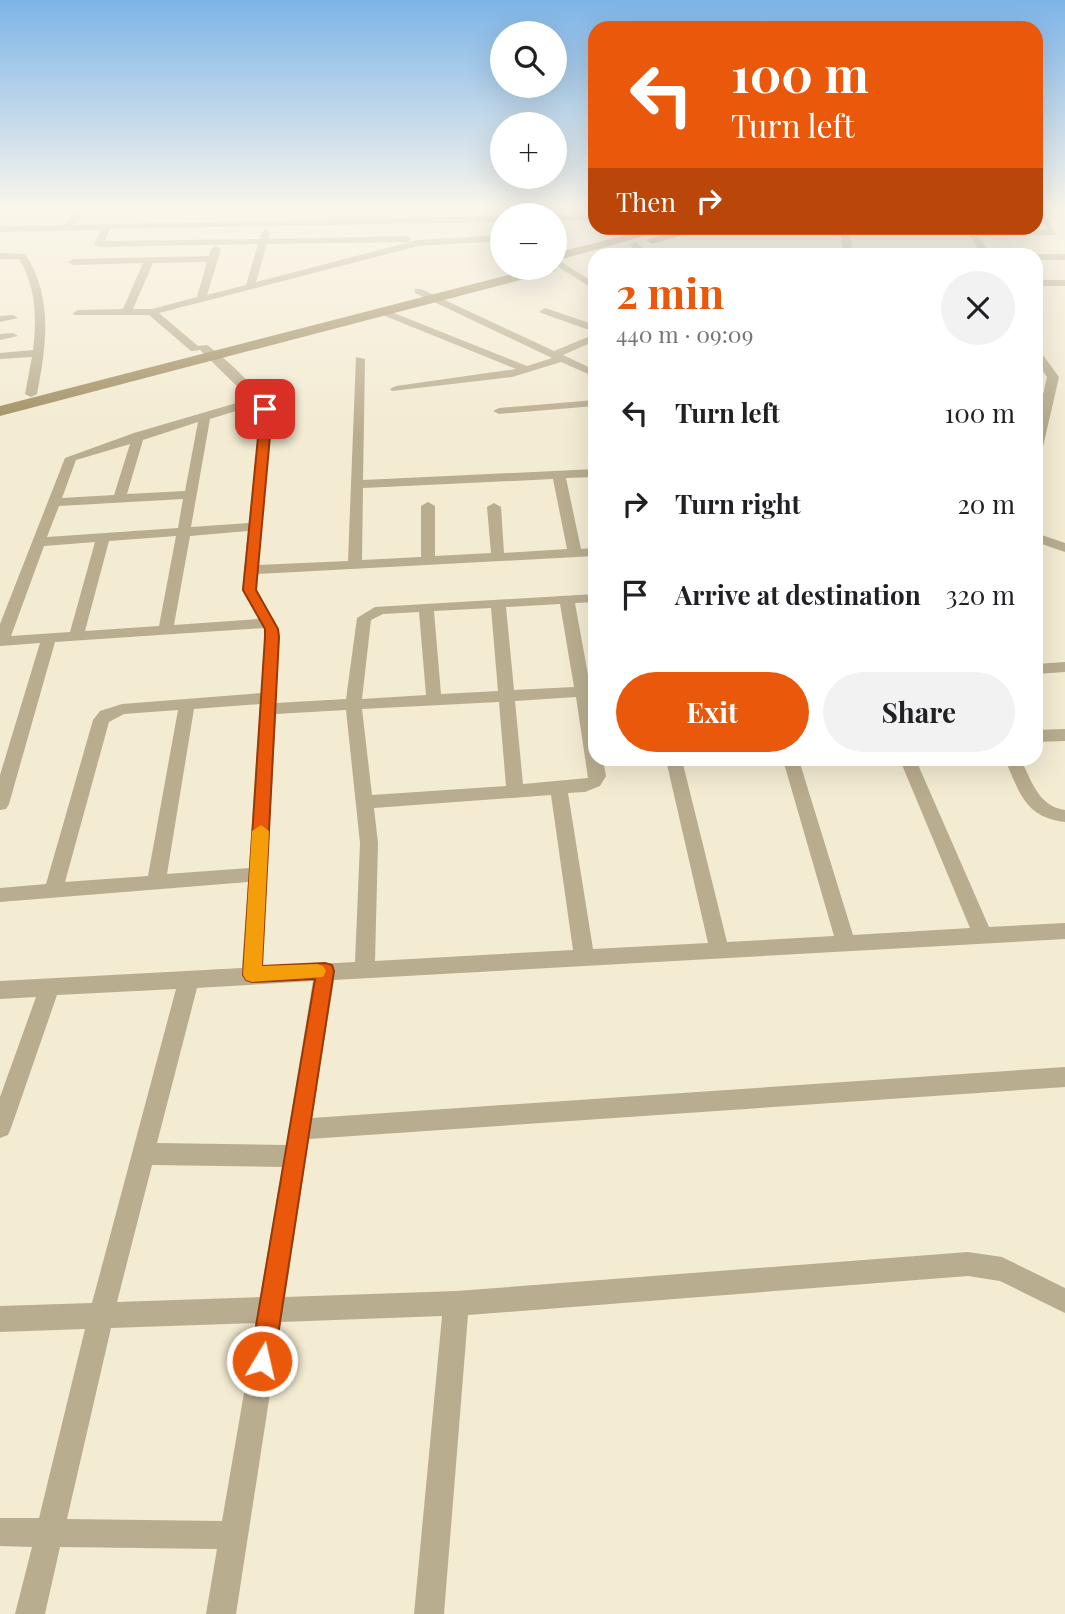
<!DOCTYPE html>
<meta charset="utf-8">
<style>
body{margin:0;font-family:"Playfair Display",serif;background:#f2f2f2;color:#202124;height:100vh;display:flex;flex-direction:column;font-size:26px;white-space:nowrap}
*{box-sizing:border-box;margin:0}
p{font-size:23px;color:#757577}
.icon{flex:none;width:38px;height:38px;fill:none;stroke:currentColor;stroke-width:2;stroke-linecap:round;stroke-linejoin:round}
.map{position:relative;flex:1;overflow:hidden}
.sheet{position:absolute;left:588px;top:248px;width:455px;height:518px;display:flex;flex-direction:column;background:#fff;border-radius:21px;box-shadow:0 7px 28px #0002}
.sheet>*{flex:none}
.banner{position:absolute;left:588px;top:21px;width:455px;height:214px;border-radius:21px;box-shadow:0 7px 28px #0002;background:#ea580c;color:#fff;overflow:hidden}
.tools{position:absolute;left:490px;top:21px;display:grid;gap:14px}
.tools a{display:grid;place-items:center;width:77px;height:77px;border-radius:50%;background:#fff;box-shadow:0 7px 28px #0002;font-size:35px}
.pin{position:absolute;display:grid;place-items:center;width:60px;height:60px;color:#fff;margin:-30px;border-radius:14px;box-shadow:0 4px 10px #0006}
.me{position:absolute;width:77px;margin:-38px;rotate:9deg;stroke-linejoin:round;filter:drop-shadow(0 0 5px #0008)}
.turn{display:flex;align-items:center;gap:24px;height:147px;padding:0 28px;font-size:32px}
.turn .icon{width:91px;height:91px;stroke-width:2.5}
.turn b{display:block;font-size:49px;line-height:60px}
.then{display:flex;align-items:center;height:66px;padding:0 28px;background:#0003;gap:14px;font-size:26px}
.round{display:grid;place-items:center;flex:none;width:74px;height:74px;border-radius:37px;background:#f2f2f2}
.overview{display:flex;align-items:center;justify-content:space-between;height:119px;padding:0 28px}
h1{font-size:42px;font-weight:700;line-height:52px;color:#ea580c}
.action{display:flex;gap:14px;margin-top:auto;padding:14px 28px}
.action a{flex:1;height:80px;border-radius:42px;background:#ea580c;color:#fff;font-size:28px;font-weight:700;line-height:80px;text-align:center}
.action a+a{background:#f2f2f2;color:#202124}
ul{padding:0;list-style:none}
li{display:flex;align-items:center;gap:21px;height:91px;padding:0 28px}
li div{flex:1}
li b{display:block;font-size:26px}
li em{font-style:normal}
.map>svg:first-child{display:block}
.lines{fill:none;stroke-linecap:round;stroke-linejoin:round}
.street{fill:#b9ad8f;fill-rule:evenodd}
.secondary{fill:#a08e62;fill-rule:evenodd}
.route{fill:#ea580c;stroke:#983908;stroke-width:2}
.slow{fill:#f59e0b}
</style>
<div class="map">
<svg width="1065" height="1614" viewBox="0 0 1065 1614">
<rect width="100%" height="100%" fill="#f3ebd2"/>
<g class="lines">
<!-- street -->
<path class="street" d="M77,208H86L74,225L495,216L496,208H504L502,221L499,222L110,229L105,241L260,239L262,232L266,229L270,232L269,239L407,236L412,239L407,242L267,244L256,282L418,240L502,235V241L418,246L159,313L198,346L207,345C228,360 261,391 272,414L258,565L348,561L356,357L365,359L363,480L595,469V477L566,478L581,549L595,548V556L258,574L256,590L279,629L276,703L346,699L357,618L375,607L595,594V602L575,603L590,686H595V696H591L595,717V760H603L606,776L600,786L585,792L568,793L593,949L708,943L666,760H682L727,942L834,936L783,760H799L853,935L970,928L900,760H916L989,927L1065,923V939L334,980L312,1118L1065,1067V1087L309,1139L285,1297L456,1291L968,1252L1002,1257L1065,1288V1313L1000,1281L968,1276L468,1315L444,1614H414L442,1316L281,1322L236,1614H206L217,1549L60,1547L45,1614H15L32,1547L0,1546V1518H39L85,1329L0,1332V1306L92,1303L176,989L57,995L11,1128L8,1135L0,1138V1097L36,997L0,999V981L242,968L248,882L0,902V888L46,884L93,720L100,711L122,704L261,693L265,637L264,628L55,642L9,804L6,809L0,810V775L40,643L0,646V624L65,458L134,433L250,399L200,350L191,351L149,315H74L73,313L78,310L123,309L143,263L73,265L68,262L73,259L209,256L211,249L216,246L221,249L207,295L246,285L258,244L99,247L94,244L101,230L0,232V226L65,225ZM207,262L197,297L152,309H133L153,263ZM255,405L260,414L249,523L191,527L210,419ZM198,422L185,491L127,494L143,440ZM130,444L114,495L62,498L76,460ZM553,479L567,549L504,553L501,507L494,503L487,507L491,553L435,556V506L428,502L421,506V557L362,560L363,488ZM183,499L178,528L47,537L59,506ZM248,531L242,590L259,619L174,625L190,536ZM176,536L159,626L85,631L109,541ZM95,542L70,632L11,636L44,546ZM560,604L574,687L514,690L506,607ZM491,608L498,691L441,694L434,611ZM419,612L426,695L362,699L371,620L383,614ZM576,697L588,778L523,784L515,701ZM499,702L506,786L372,795L362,709ZM260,704L249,868L167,874L194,709ZM178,710L148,876L65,882L109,722L124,714ZM346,710L360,843L355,962L262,967L276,714ZM551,795L573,950L375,961L378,843L374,808ZM313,981L286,1145L157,1143L197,988ZM152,1165L282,1167L260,1297L117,1302ZM256,1323L222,1521L67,1519L111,1328Z
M1036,208H1042L1056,235L978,236L991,256H982L965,228L1047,230Z
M595,214V220L555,221V215Z
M652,228H663L677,234L673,237Z
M853,228H863L850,235L853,256H843L841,234Z
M634,242L637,243L654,256H643L629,245Z
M0,253L25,254C54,297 46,347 37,394L31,397L25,394L32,357L0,359V353L33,350C37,319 36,286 19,259H0Z
M1036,254H1065V260H1036V256H1032Z
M555,258L595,283V290L555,265Z
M1036,280H1065V286H1036Z
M415,289H421L554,351L595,334V341L563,355L595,370V377L561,362L512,377L392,391L390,389L396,386L516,369L380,314L379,312L384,309L527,366L552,358L415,293Z
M545,308L595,325V332L541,313L540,311Z
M0,316L13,315L18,318L0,322Z
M0,334L13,333L18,336L0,340Z
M1036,350L1040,351L1059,377L1042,451L1036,455V425L1047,377L1036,361Z
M595,400V406L499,414L493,411L499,408Z
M1036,533L1065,543V552L1036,542Z
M1065,662V672L1036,674V664Z
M1065,729V741L1036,742V730Z
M1005,760H1021C1032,781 1038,806 1065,810V822C1025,817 1020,793 1005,760Z"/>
<!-- secondary -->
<path class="secondary" d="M654,228H673L555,261V253Z
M686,228H705L652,244L646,240Z
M555,265L557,268L555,271L0,416V406L535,268H555Z"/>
</g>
<!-- sky -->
<linearGradient id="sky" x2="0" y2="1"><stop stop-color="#7db4e8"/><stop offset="0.48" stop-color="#faf6eb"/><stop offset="1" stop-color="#faf6eb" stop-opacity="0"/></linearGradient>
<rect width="1065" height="434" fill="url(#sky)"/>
<!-- route -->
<path class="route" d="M261,407H268L272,414L256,590L278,629L279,637L262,966L325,963L332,965L334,971L274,1361L270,1369L262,1373L254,1369L250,1361L315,979L252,982L246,980L243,975L265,637V629L243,590Z"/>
<!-- slow -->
<path class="slow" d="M261,825L269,831L262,966L317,964L323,966L326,971L323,977L252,982L246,980L243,975L252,831Z"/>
</svg>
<div class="tools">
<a><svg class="icon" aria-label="search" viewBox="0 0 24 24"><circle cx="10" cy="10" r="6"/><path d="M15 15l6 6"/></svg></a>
<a>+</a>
<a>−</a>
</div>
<div class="pin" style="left:265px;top:409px;background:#d93025"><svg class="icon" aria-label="arrive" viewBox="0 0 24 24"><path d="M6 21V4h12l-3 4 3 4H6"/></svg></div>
<svg class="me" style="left:262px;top:1361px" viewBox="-20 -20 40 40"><circle r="17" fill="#ea580c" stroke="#fff" stroke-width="3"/><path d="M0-11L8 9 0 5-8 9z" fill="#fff"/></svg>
<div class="banner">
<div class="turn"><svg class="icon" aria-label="left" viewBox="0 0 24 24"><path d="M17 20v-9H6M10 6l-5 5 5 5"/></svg><div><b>100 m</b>Turn left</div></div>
<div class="then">Then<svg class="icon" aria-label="right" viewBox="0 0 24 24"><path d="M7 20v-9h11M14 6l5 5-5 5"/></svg></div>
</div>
<section class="sheet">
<div class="overview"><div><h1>2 min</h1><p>440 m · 09:09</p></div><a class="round"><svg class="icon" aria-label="close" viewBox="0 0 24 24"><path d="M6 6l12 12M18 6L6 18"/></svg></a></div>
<ul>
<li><svg class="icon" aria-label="left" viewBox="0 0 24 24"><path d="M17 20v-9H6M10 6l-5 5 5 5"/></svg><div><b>Turn left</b></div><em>100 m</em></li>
<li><svg class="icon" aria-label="right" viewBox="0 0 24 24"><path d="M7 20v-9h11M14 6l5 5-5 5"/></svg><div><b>Turn right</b></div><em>20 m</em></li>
<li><svg class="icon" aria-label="arrive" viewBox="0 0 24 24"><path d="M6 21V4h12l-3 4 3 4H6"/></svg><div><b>Arrive at destination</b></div><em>320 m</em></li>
</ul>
<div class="action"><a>Exit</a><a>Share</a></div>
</section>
</div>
